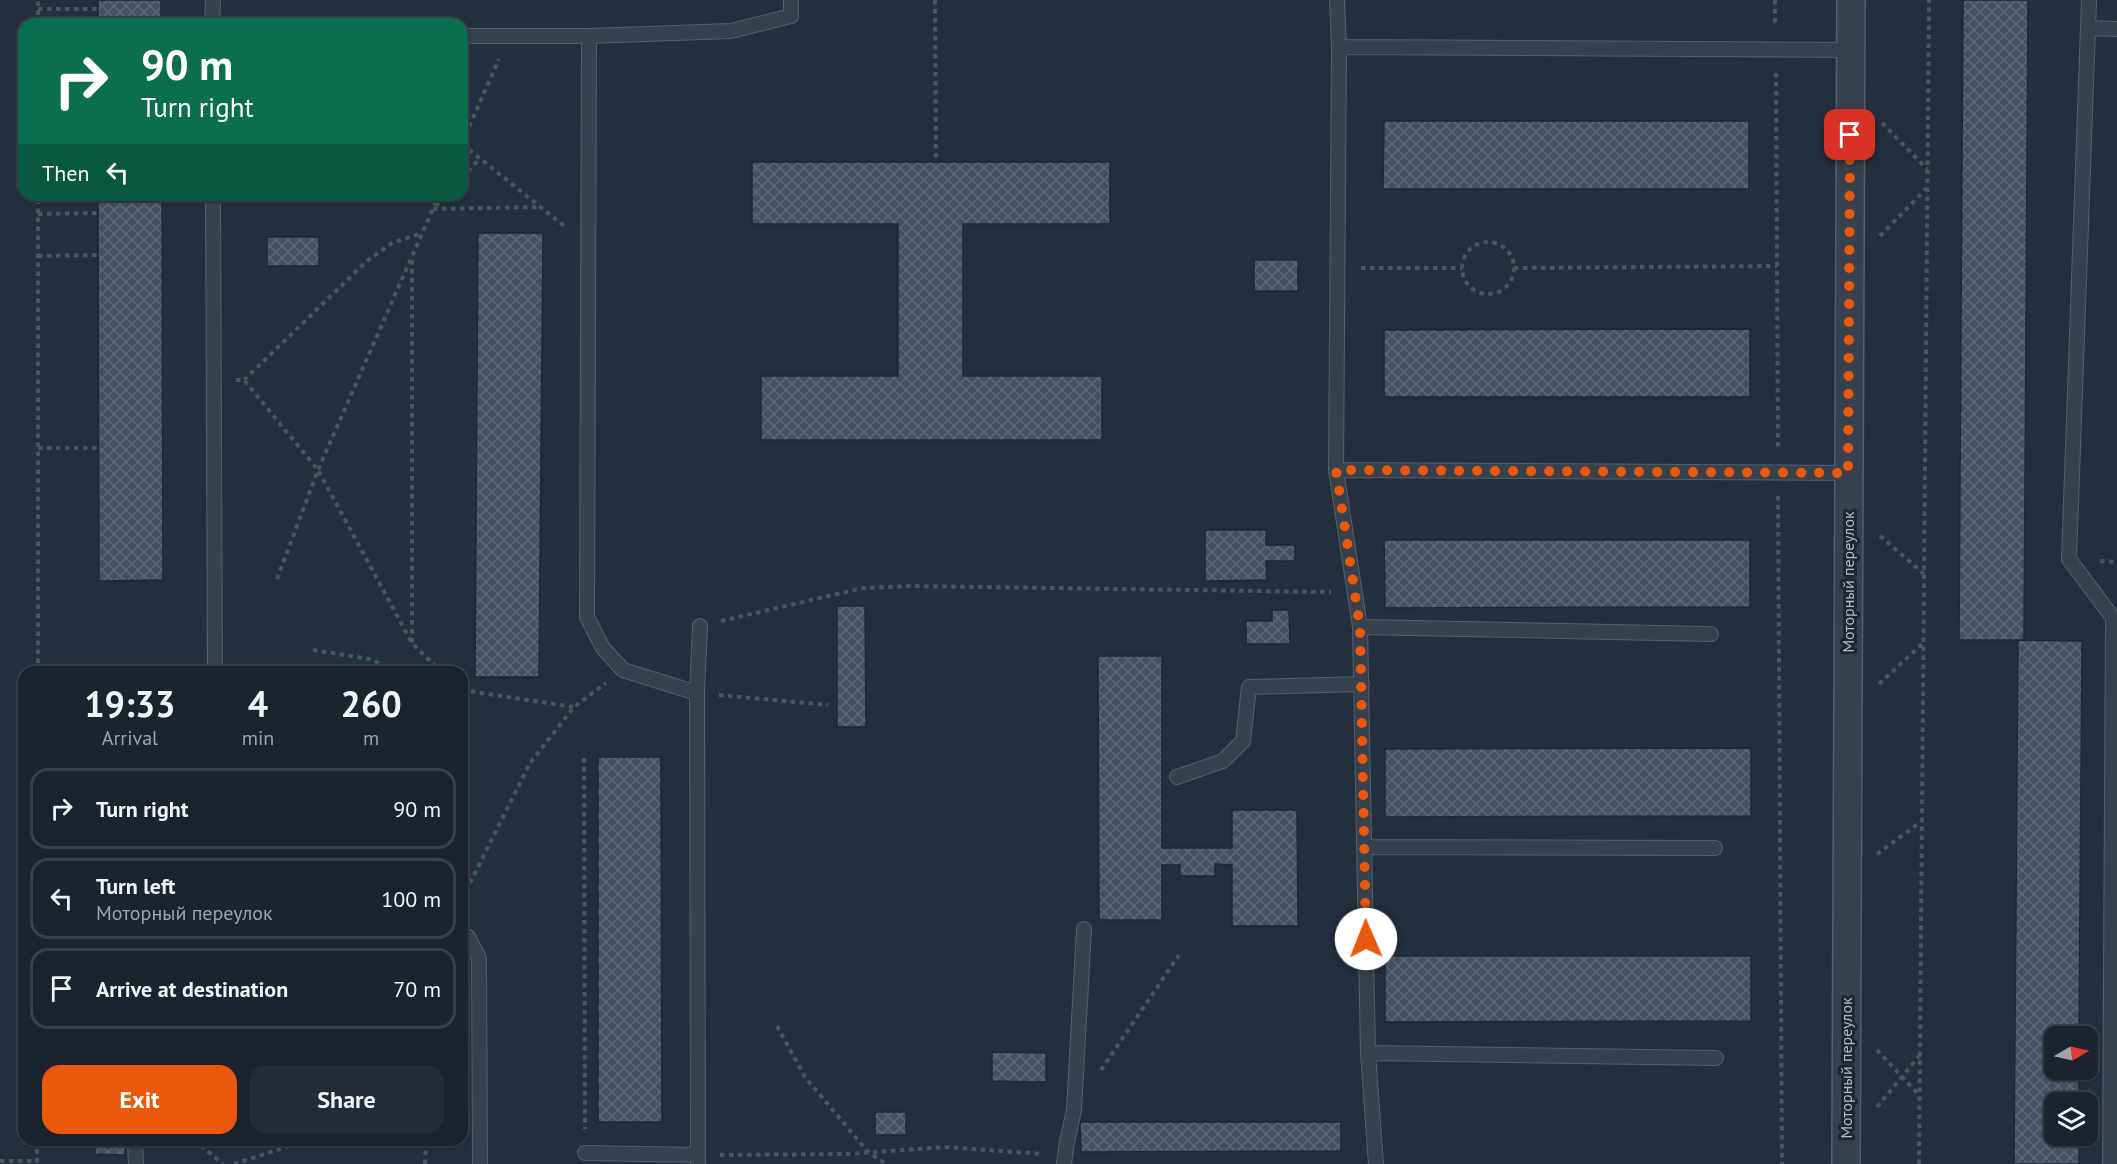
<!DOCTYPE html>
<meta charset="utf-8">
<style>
body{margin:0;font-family:"PT Sans",sans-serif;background:#242b36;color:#f1f3f6;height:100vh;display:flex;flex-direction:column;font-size:22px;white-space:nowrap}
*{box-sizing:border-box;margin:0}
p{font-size:20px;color:#a0a4aa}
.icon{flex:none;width:33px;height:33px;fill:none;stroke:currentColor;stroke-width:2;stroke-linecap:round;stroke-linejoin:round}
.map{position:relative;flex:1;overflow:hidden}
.panel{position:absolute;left:18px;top:666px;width:450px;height:480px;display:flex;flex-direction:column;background:#1b232e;border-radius:18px;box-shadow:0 2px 4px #0004,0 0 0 2px #39404a}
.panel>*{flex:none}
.guide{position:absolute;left:18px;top:18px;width:450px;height:183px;border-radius:18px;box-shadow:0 2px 4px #0004,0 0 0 2px #39404a;background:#0b6e4f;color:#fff;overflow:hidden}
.needle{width:39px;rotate:81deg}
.controls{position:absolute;left:2044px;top:1026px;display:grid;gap:12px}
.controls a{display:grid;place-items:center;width:54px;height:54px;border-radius:12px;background:#1b232e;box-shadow:0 2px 4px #0004,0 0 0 2px #39404a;font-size:30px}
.pin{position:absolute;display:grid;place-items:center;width:51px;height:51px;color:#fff;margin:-26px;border-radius:12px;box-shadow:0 3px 9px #0006}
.me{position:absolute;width:66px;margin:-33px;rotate:359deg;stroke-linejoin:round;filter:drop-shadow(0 0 4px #0008)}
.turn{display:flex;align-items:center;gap:21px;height:126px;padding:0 24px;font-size:27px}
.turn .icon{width:78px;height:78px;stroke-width:2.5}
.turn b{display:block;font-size:42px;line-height:51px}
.then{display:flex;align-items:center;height:57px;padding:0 24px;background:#0003;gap:12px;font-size:22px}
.eta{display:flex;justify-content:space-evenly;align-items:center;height:102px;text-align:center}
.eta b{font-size:36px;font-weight:800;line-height:42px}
.action{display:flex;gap:12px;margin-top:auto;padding:12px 24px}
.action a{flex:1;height:69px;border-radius:18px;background:#ea580c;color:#fff;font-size:24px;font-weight:800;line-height:69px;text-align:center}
.action a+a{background:#242b36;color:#f1f3f6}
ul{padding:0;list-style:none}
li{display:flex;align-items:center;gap:18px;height:81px;margin:0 12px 9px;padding:0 12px;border:3px solid #39404a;border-radius:18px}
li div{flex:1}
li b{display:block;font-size:22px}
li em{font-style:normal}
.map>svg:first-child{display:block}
.building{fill:url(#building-cross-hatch);stroke:#1f2835;stroke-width:1.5}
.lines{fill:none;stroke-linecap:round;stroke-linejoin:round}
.lane-casing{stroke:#565f6c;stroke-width:16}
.street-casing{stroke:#565f6c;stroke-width:30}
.path{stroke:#44595c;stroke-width:4;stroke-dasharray:4.5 4.5;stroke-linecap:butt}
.lane{stroke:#38414e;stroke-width:14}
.street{stroke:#38414e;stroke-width:27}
.route{stroke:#ea580c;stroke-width:10;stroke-dasharray:0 18}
.labels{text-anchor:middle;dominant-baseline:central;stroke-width:6;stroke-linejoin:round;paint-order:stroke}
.street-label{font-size:16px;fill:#b4bcc9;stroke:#1d2633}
</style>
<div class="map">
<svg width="2117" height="1164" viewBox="0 0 2117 1164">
<defs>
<pattern id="building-cross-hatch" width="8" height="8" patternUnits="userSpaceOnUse" patternTransform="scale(1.5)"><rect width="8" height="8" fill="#455162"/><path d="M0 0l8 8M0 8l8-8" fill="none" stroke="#5d6877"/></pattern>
</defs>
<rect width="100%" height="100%" fill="#242f3e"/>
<!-- building -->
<path class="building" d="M98,0H161V24H98Z
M1963,0H2028L2024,640H1959Z
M1384,121H1749V189H1383Z
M752,162H1110V224H963V376H1102V440H761V376H898V224H752Z
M98,195H162L163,580L99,581Z
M478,233H543L539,677H475Z
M267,237H319V266H267Z
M1254,260H1298V291H1254Z
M1750,329V397H1384V330Z
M1205,530H1266V545H1295V561H1266L1267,580L1205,581Z
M1384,540H1750V607L1385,608Z
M837,606H865L866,727H837Z
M1272,610H1289L1290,644H1246V621H1272Z
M2018,640L2082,641L2079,1036H2055V1070H2079V1102H2055V1136H2079V1164H2014Z
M1098,656H1162V848H1232V810H1297L1298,926H1232V865L1215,864V876H1180V865H1162V920H1099Z
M1751,748V816L1385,817V749Z
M598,757H661L662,1122H598Z
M1385,956H1751V1021L1385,1022Z
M992,1052L1046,1053V1082L992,1081Z
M875,1112H906V1135H875Z
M1080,1122H1341V1151L1081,1152Z
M95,1140H126L125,1155L95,1154Z"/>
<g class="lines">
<defs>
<path id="lane" d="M1337,0L1339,47L1336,470L1360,627L1368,1053L1376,1164
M2089,0L2069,559L2113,618L2110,1164
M212,24L213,0
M2089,28L2117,29
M462,36H589L731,31L791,16V0
M589,36L587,617L603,648L623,670L697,693L698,1164
M1339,47L1851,50
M213,195L215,672
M1336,470L1848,473
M1360,627L1711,634
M697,693L700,626
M1177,777L1223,761L1243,741L1249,687L1362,684
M1364,847L1715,848
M462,933L468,937L479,958L480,1164
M1368,1053L1716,1058
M135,1141L136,1164
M585,1153L698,1155
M1064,1164L1067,1142L1074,1110L1084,929"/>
<path id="street" d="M1846,1164L1851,0"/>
</defs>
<!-- lane casing -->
<use href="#lane" class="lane-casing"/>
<!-- street casing -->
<use href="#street" class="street-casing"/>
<!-- path -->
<path class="path" d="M935,0L936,162
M1775,0V26
M38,9H98
M38,24V0
M1776,73L1778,449
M1882,123L1927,169
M462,143L499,59
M462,144L564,226
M462,178L480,158
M436,206L446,195
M433,209L540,207
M38,214L98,213
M1880,236L1927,188
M1462 268a26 26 0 1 1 52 0a26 26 0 1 1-52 0Z
M38,256L99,255
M412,260V643
M1361,268H1462
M1514,268L1777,266
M236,380H244L318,470L412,643L441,672
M244,380L367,261L392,243L422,233
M38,448H99
M1778,496L1782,1164
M1880,536L1924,574
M2100,561L2117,562
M277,579L318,470L439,195
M721,621L863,588L911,586L1331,592
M313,650L370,659L397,672
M38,672V195
M1879,684L1924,642
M462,690L574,707
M719,695L828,705
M584,758L585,1129
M1877,854L1922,821
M462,899L530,763L574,707L606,683
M777,1026L805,1077L868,1152L886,1164
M1877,1050L1920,1096
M1101,1070L1179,955
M1877,1107L1920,1055
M37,1140V1164
M194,1140L223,1164
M720,1155L847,1154L947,1147L1042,1154
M0,1161H37
M234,1164L308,1140
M425,1164L426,1140
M1919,1164L1929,0"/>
<!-- lane -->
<use href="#lane" class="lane"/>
<!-- street -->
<use href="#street" class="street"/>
</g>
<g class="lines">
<!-- route -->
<path class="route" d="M1366,939L1360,627L1336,470L1848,473L1850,135"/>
</g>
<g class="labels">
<!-- street labels -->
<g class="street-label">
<text transform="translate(1848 582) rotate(-90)">Моторный переулок</text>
<text transform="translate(1846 1068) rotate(-90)">Моторный переулок</text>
</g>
</g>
</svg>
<div class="controls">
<a><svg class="needle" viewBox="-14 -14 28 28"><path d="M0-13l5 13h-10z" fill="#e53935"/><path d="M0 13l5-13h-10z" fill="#a0a4aa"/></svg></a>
<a><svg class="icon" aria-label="layers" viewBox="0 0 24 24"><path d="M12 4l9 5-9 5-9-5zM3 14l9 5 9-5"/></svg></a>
</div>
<div class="pin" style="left:1850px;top:135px;background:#d93025"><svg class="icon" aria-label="arrive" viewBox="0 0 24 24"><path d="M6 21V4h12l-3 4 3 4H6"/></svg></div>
<svg class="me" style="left:1366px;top:939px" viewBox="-20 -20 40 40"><circle r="19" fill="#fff"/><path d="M0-13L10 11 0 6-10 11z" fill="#ea580c"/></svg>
<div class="guide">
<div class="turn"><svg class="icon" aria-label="right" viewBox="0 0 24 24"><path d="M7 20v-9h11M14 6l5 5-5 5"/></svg><div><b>90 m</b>Turn right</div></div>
<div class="then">Then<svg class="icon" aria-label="left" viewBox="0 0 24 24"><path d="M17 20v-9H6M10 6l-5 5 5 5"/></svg></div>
</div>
<section class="panel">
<div class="eta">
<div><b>19:33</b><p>Arrival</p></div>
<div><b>4</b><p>min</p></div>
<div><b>260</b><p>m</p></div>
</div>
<ul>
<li><svg class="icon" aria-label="right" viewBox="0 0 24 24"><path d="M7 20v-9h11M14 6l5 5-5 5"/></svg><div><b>Turn right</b></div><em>90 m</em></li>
<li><svg class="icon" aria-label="left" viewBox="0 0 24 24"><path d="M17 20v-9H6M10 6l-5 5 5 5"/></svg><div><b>Turn left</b><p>Моторный переулок</p></div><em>100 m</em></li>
<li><svg class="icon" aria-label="arrive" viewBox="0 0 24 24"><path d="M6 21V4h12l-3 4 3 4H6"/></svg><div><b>Arrive at destination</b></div><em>70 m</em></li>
</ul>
<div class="action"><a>Exit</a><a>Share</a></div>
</section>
</div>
